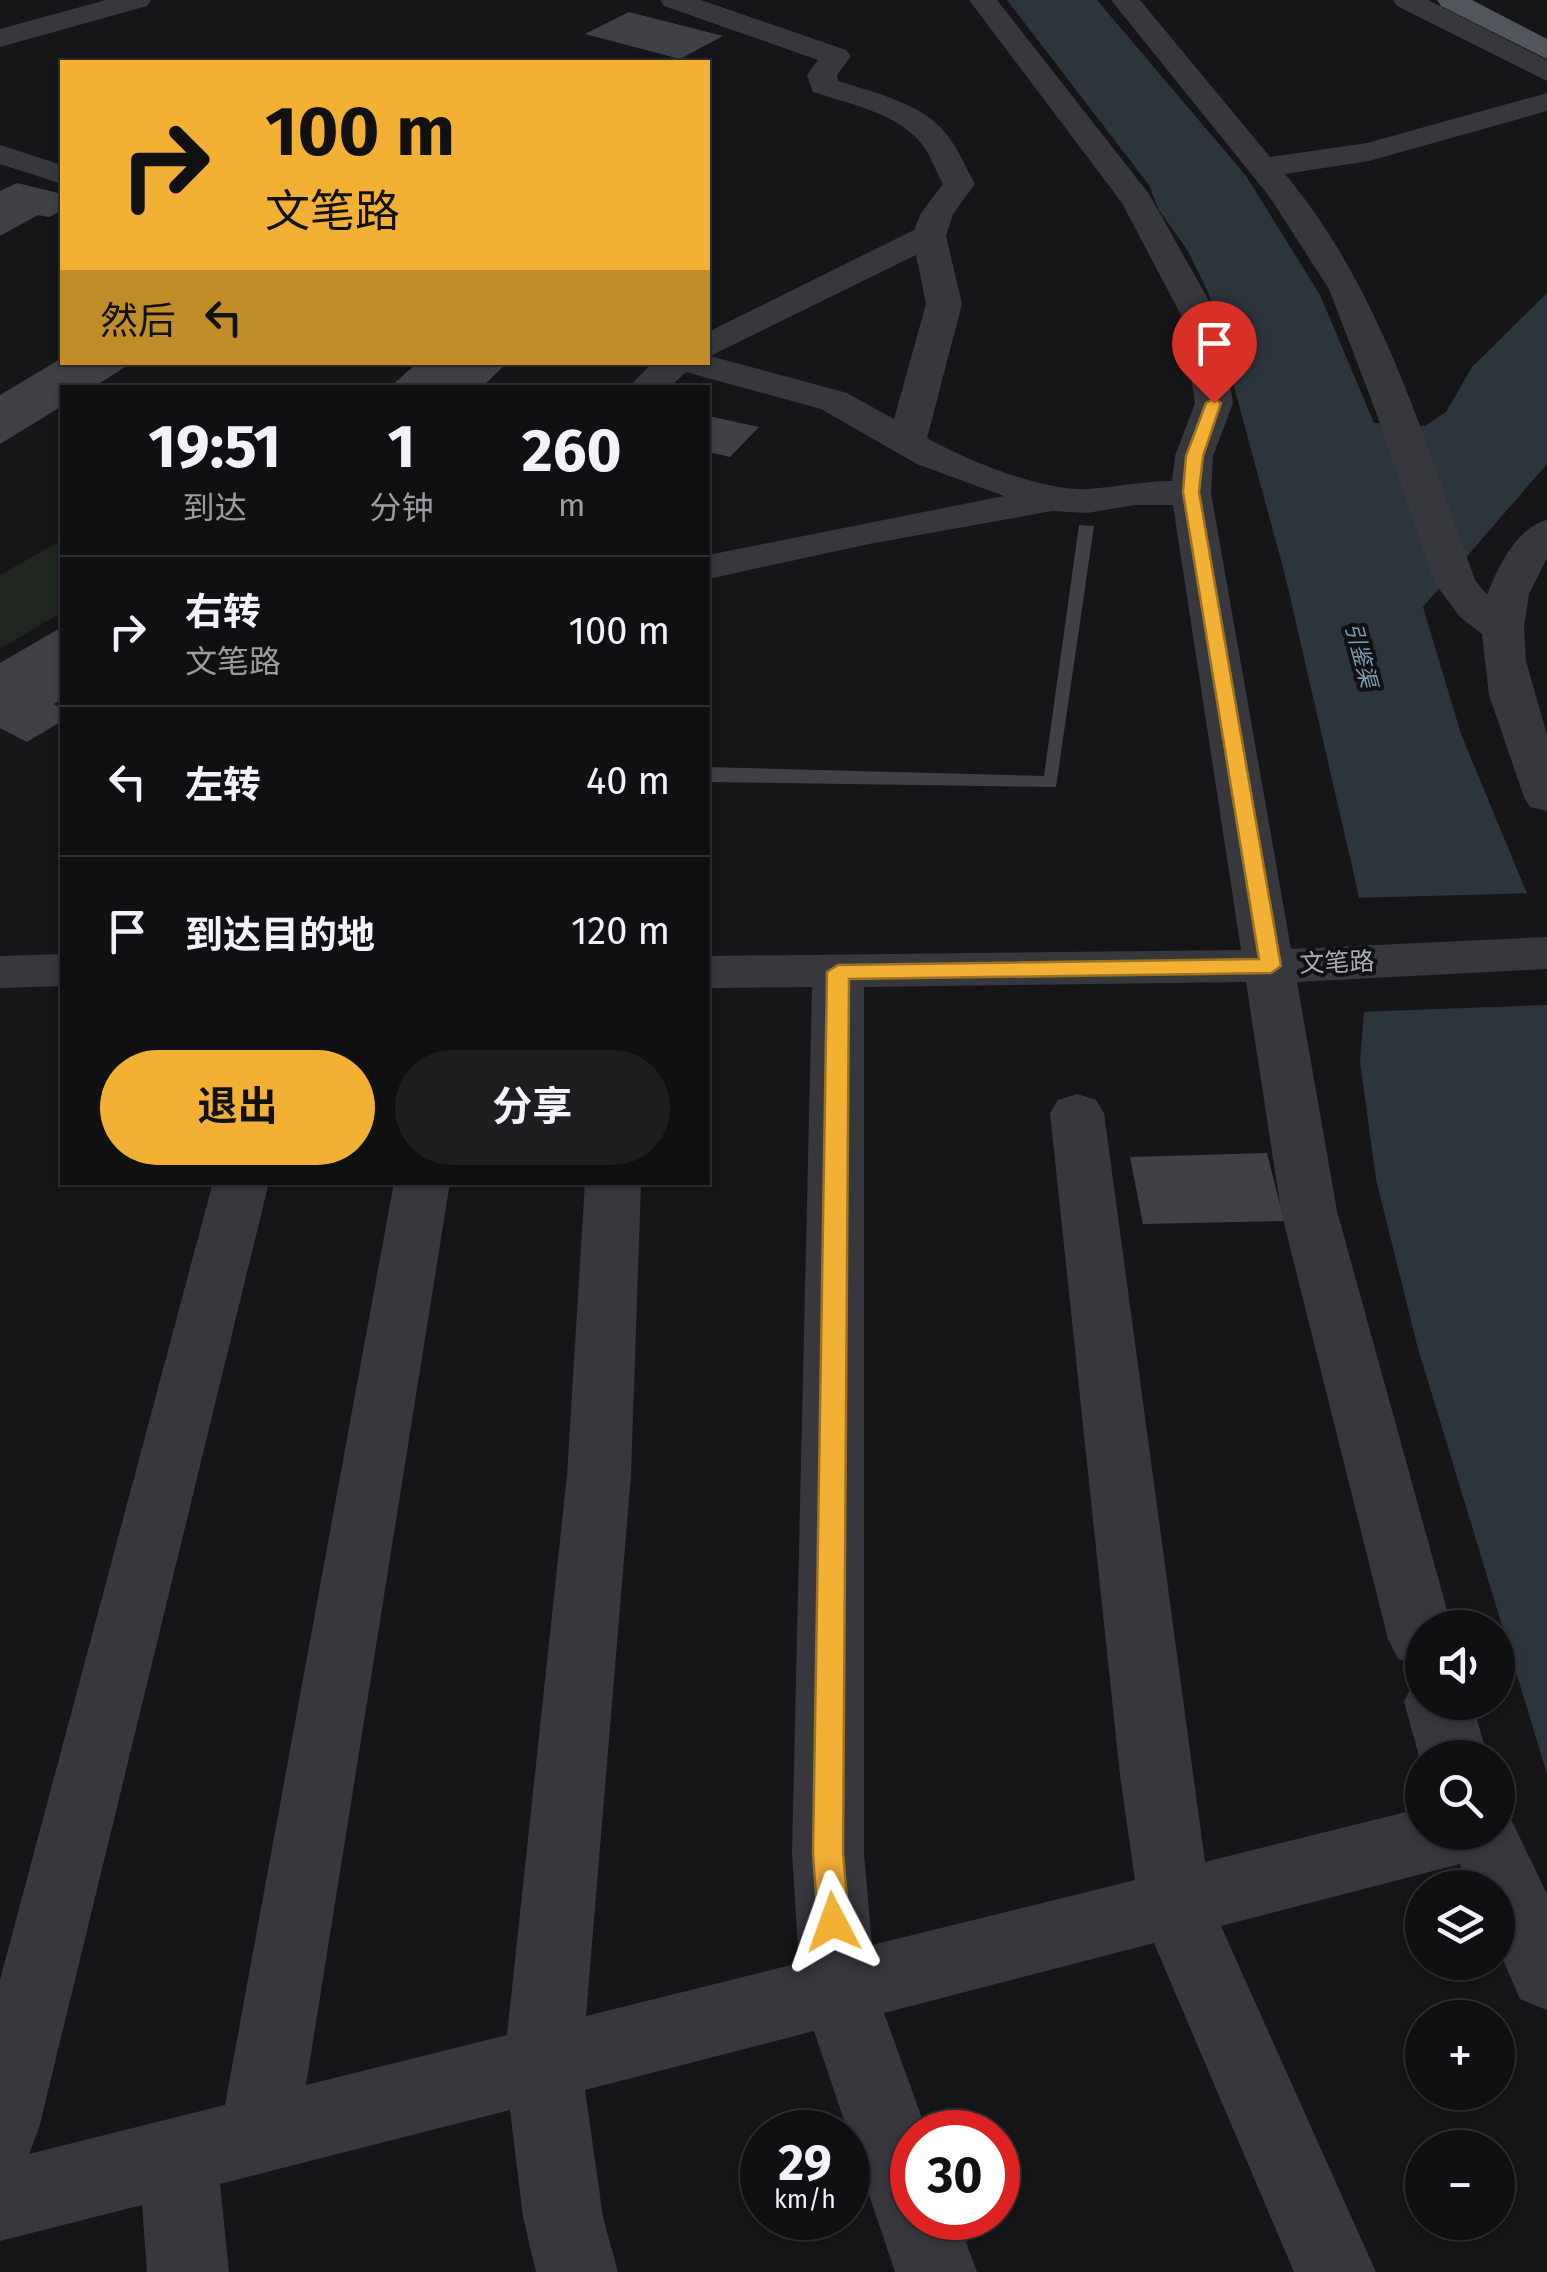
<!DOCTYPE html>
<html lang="zh">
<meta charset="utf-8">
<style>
body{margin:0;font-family:"Fira Sans","Noto Sans SC",sans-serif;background:#1e1e20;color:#f1f3f6;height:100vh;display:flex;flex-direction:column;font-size:38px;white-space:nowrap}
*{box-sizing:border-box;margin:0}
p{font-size:32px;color:#9c9d9f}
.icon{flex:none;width:55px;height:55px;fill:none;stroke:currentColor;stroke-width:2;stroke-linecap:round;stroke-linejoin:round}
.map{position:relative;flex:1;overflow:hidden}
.panel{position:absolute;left:60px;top:385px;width:650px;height:800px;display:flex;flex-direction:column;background:#101012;border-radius:0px;box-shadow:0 2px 8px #0004,0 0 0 2px #303032}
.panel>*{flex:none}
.guide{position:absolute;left:60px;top:60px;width:650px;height:305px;border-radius:0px;box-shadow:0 2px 8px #0004,0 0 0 2px #303032;background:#f2b134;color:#111;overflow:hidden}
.tools{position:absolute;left:1405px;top:1610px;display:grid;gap:20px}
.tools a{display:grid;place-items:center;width:110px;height:110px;border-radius:50%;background:#101012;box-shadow:0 2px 8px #0004,0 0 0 2px #303032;font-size:50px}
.speed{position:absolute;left:740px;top:2110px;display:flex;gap:20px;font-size:50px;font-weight:700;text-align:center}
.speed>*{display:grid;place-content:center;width:130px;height:130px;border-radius:50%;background:#101012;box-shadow:0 2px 8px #0004,0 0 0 2px #303032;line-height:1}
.speed small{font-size:25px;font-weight:400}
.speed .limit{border:15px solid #d22;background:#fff;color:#111}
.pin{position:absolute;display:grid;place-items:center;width:85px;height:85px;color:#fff;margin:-102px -42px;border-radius:50% 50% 50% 0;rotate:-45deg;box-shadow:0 0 10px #0007}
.pin .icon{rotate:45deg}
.me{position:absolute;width:110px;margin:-55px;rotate:356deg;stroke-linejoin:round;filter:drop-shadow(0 0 8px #0008)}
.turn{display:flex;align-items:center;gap:35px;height:210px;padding:0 40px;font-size:45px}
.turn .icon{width:130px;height:130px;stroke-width:2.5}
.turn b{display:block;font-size:70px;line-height:85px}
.then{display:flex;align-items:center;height:95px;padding:0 40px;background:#0003;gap:20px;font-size:38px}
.eta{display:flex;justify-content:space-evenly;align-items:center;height:170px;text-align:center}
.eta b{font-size:60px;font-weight:700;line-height:70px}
.cta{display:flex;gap:20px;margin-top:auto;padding:20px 40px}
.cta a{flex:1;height:115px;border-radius:60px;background:#f2b134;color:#111;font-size:40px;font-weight:700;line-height:115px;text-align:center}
.cta a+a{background:#1e1e20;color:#f1f3f6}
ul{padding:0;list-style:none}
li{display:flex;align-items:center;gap:30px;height:150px;padding:0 40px;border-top:2px solid #303032}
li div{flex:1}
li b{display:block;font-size:38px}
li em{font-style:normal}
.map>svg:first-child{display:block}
.green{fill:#1e261f}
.water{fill:#2c353c}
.pier{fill:#161618}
.building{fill:#404145}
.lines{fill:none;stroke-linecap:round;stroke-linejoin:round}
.minor{fill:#37383d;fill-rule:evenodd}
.major{fill:#53555c;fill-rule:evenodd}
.route{fill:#f2b134;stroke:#9d7322;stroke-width:2.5}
.labels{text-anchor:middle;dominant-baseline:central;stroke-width:8;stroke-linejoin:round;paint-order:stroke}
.far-water-label{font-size:22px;font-style:italic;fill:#7f9bb3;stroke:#111113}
.street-label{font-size:25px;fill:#a8adb8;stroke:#111113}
</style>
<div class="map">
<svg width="1547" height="2272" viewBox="0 0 1547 2272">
<rect width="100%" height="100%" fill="#161618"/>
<!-- green -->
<path class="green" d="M62,540V612L0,649V575Z"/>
<!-- water -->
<path class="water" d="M1007,0H1097L1246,176L1320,295L1374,423L1425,426L1446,412L1472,367L1547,293V464L1423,607L1461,734L1547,942V1774L1417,1345L1376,1179L1360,1062L1366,986L1365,935L1357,888L1285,575L1209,294L1188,251L1159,210L1149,185Z"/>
<!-- pier -->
<path class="pier" d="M1533,893L1547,928V1005L1358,1012L1360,936L1353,898Z"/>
<!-- building -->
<path class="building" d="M629,12L723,36L680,59L585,34Z
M17,183L62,194V210L49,217L38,215L0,236V191Z
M62,358V362H133L92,388H62V406L0,444V395Z
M418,362H508L481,388H389Z
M708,416L759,427L730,457L708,452Z
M1079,525L1094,526L1056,787L708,782V767L1044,776Z
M62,627V699L54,704L62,709V721L27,742L0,728V663Z
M1267,1153L1284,1221L1143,1224L1130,1157Z"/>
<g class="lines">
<!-- minor -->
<path class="minor" d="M106,0H151L147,6L0,47V29Z
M660,0H701L846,50L851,56L837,75L838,81C872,92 918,102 943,130C957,146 965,166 975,184L953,214L946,236L962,304L927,438C966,460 1044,492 1088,489C1117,487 1143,481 1172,481L1175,456L1195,403L1182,317L1122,203L969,0H997L1149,194L1218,317L1233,403L1213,456L1211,493L1291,949L1547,937V969L1297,982L1337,1211L1452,1628H1422V1667L1398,1659L1388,1639L1281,1211L1246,982L864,987V1853L872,1945L1135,1880L1120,1775L1050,1113L1058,1100L1077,1094L1096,1100L1104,1113L1205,1862L1422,1808V1832H1498V1806L1506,1809L1547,1894V2010L1520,1999L1498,1948V1888H1470L1460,1864L1221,1926L1376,2272H1294L1154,1943L884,2013L927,2132H912V2218H957L977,2272H895L814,2031L585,2090L603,2217L618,2272H536L523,2217L510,2110L220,2184L229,2272H147L142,2205L0,2241V1980L213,1182H269L39,2128L29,2154L225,2105L394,1182H450L306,2085L507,2035L567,1475L585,1182H641L631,1475L586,2016L799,1963L792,1853L812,987L708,988V956L1241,950L1173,505H1135L1087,513L1052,511L869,544L708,579V555L1004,496L917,464L821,409L686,372L669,388H628L653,362H708V332L914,230L921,213L943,184C935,170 930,153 920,142C896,113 847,103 813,92L807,75L818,60L664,6ZM916,255L926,304L894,419L847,393L710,356Z
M1111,0H1140L1270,157L1367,143L1547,93V111L1369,161L1285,174C1382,290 1424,440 1475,580L1487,595C1498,567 1516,528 1547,520V558L1529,594L1524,627L1526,661L1547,735V811L1530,807L1524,797L1489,695L1482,634L1460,617L1434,582L1376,412L1329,289L1269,196Z
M1393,0H1428L1547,60V81L1397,6Z
M0,145L62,165V184L0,164Z
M62,954V986L0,988V956Z
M1422,1678V1702H1472L1488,1758H1422V1767L1404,1702L1414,1681Z"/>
<!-- major -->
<path class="major" d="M1437,0H1472L1547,39V59L1441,6Z"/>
</g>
<!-- route -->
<path class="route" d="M1214,399L1221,403L1203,456L1199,492L1281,966L1271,973L849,979L843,1853L849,1922L844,1932L833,1936L822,1932L818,1922L813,1853L827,972L838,965L1259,959L1183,492L1186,456L1206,403Z"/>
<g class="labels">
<!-- far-water labels -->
<g class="far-water-label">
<text transform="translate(1361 655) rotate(75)">引鉴渠</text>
</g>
<!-- street labels -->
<g class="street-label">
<text transform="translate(1337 963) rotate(-2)">文笔路</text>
</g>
</g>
</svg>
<div class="tools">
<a><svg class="icon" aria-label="sound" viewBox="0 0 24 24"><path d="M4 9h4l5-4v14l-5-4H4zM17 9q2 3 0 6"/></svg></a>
<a><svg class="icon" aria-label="search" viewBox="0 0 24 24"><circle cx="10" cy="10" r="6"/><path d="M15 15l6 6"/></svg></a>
<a><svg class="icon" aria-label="layers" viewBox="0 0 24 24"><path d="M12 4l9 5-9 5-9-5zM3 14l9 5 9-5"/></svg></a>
<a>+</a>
<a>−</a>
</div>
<div class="speed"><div>29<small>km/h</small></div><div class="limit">30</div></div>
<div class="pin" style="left:1214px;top:403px;background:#d93025"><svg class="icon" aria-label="arrive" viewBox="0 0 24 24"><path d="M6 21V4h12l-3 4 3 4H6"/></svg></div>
<svg class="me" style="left:833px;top:1922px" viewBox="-20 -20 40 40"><path d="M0-17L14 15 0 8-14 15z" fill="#f2b134" stroke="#fff" stroke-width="4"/></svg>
<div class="guide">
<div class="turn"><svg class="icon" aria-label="right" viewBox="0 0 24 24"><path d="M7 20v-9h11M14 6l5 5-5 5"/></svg><div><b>100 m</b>文笔路</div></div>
<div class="then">然后<svg class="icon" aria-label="left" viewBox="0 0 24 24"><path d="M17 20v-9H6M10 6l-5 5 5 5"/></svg></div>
</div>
<section class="panel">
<div class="eta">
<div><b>19:51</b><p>到达</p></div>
<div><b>1</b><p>分钟</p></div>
<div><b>260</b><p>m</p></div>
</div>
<ul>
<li><svg class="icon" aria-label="right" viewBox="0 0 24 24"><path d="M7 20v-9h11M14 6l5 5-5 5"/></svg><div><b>右转</b><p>文笔路</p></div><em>100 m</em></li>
<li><svg class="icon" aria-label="left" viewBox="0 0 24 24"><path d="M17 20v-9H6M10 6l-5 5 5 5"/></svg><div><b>左转</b></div><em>40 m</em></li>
<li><svg class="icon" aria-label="arrive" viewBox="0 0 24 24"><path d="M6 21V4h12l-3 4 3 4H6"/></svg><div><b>到达目的地</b></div><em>120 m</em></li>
</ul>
<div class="cta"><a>退出</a><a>分享</a></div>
</section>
</div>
